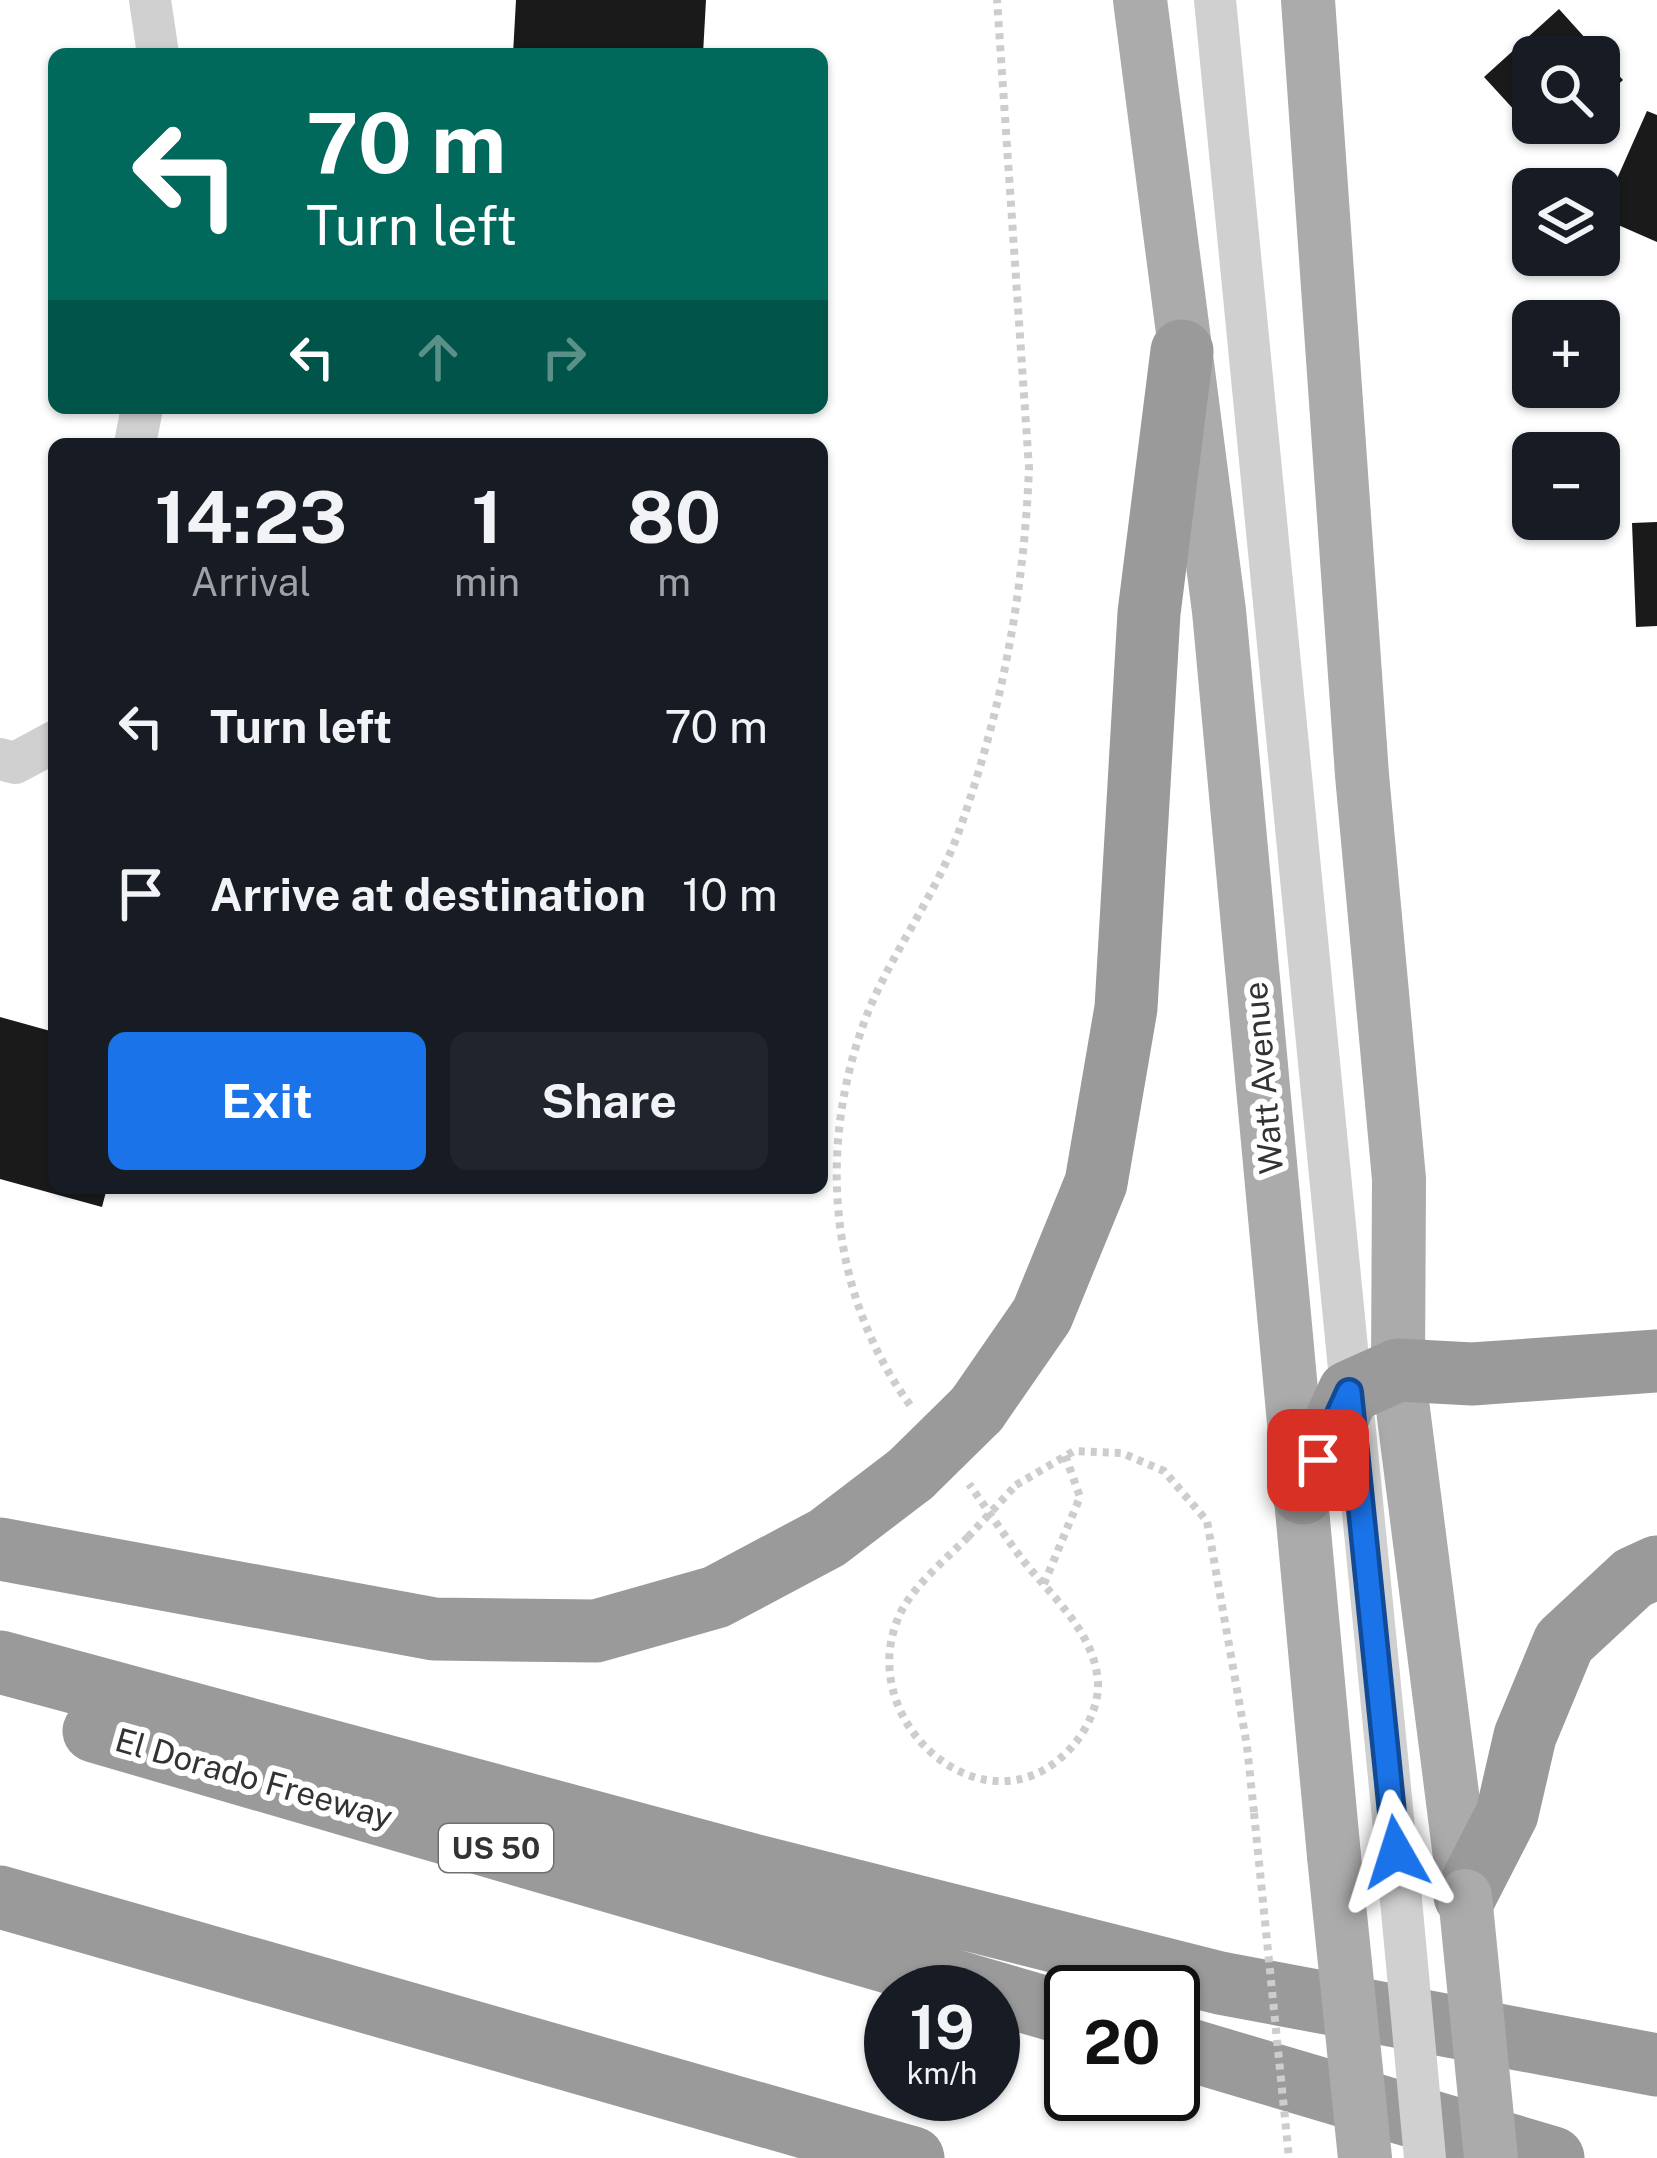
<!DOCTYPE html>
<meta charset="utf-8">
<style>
body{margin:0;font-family:"Public Sans",sans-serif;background:#20242c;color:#f1f3f6;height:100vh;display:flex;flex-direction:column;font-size:45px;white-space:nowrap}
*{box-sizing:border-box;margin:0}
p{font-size:39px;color:#9ea1a6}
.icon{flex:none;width:66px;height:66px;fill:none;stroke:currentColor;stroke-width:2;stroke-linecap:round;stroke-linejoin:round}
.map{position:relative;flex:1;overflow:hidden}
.side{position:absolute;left:48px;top:438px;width:780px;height:756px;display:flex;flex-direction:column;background:#171b24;border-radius:18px;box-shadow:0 3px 9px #0004}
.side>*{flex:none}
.hud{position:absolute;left:48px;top:48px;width:780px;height:366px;border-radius:18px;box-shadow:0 3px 9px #0004;background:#00695c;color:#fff;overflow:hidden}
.fabs{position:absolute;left:1512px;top:36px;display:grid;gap:24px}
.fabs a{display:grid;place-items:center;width:108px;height:108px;border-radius:18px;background:#171b24;box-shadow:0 3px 9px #0004;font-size:60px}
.speed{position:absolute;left:864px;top:1965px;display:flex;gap:24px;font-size:60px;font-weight:700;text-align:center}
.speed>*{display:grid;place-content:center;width:156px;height:156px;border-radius:50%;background:#171b24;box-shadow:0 3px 9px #0004;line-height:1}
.speed small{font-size:30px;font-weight:400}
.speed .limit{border:6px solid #111;border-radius:18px;background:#fff;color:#111}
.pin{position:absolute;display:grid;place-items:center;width:102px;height:102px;color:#fff;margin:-51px;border-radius:24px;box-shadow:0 6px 18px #0006}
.me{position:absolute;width:132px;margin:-66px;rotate:354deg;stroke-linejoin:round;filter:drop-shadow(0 0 9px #0008)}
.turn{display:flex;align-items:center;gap:42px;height:252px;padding:0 60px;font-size:54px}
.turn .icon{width:156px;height:156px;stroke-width:2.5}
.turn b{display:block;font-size:84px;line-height:102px}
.lanes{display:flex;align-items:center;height:114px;padding:0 60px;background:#0003;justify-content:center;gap:60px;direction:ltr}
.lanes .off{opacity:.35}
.eta{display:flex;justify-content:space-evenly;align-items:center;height:204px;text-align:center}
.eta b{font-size:72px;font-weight:700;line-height:84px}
.button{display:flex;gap:24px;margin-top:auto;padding:24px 60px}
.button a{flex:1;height:138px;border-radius:18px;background:#1a73e8;color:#fff;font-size:48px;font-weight:700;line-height:138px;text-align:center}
.button a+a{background:#20242c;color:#f1f3f6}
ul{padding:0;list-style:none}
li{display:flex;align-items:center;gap:36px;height:168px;padding:0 60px}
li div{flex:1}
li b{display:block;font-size:45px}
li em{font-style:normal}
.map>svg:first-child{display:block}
.building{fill:#1a1a1a}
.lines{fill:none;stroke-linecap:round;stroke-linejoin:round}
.path{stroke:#cdcdcd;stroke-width:8;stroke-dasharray:6 6;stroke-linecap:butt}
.minor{stroke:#d0d0d0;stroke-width:42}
.major{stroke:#ababab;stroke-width:54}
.highway{stroke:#9a9a9a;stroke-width:63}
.path-bridge{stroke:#cdcdcd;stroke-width:8;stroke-dasharray:6 6;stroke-linecap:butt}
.minor-bridge{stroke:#d0d0d0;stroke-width:42}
.major-bridge{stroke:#ababab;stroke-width:54}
.highway-bridge{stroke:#9a9a9a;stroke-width:63}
.route-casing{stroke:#114b97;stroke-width:30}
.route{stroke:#1a73e8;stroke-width:21}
.labels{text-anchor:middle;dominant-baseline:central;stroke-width:12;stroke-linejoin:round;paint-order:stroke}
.shield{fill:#fff;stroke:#707070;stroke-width:3}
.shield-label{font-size:30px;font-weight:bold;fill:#333}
.street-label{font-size:33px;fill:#333;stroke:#fff}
</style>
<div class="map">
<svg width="1657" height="2158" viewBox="0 0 1657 2158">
<rect width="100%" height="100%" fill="#fff"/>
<!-- building -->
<path class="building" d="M516,0H706L703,54H513Z
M1559,9L1623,80L1599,102V57H1533V107L1529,102L1517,113L1484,77Z
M1647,111L1657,115V242L1600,217Z
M1657,522V626L1636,627L1632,523Z
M0,1017L54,1032V1188H107L102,1207L0,1179Z"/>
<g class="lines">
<!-- path -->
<path class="path" d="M910,1405C826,1290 816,1136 871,1005C896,947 935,895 958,834C1001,714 1024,595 1029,468L997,0
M1016,1485L1074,1451L1122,1453L1164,1471L1207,1521L1247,1746L1254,1813
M968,1537C945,1560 908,1590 897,1621C855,1729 995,1843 1076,1742C1088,1727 1099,1703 1098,1683C1095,1632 1051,1596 1022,1559C1004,1535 987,1509 969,1484
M1044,1584L1080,1497L1065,1455"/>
<!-- minor -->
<path class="minor" d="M150,0L158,54
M1215,0L1401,1900
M135,444L142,408
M0,759L15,763L54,742"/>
<!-- major -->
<path class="major" d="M1140,0L1219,611L1334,1856
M1308,0L1362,775L1399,1179L1398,1370L1465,1896"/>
<!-- highway -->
<path class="highway" d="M977,1409L1042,1315L1096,1183L1126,1008L1149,613L1182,351
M1303,1493L1349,1392L1398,1370L1472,1374L1657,1361
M0,1549L434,1629L596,1631L716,1597L827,1538L911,1474
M0,1662L756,1866L1220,1983L1657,2065
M94,1731L1071,2015
M1465,1896L1507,1814L1525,1736L1564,1642L1633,1578L1657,1567
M0,1897L913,2158
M1173,2045L1553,2158"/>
<!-- path-bridge -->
<path class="path-bridge" d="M968,1537L1016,1485
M1254,1813L1289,2158"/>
<!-- minor-bridge -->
<path class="minor-bridge" d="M1401,1900L1425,2158"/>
<!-- major-bridge -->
<path class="major-bridge" d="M1334,1856L1365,2158
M1465,1896L1491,2158"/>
<!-- highway-bridge -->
<path class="highway-bridge" d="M911,1474L977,1409"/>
</g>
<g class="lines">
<defs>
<path id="route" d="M1318,1460L1349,1392L1396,1852"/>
</defs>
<!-- route casing -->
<use href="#route" class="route-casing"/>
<!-- route -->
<use href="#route" class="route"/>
</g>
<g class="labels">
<!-- shield labels -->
<rect class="shield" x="439" y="1824" width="114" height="48" rx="9"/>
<g class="shield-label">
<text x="496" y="1848">US 50</text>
</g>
<!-- street labels -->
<g class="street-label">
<text transform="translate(1263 1078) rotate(-95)">Watt Avenue</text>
<text transform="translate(254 1778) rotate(16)">El Dorado Freeway</text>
</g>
</g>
</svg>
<div class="fabs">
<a><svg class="icon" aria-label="search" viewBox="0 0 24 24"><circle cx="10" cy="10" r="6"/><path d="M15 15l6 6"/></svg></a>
<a><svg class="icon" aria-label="layers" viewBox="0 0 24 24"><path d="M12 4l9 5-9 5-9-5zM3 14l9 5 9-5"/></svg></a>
<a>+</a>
<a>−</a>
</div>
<div class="speed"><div>19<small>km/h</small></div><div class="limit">20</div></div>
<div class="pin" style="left:1318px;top:1460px;background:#d93025"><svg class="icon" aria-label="arrive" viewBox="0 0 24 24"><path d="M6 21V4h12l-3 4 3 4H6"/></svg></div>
<svg class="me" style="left:1396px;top:1852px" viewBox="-20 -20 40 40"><path d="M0-17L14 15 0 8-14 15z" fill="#1a73e8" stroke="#fff" stroke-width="4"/></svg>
<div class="hud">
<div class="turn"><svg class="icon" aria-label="left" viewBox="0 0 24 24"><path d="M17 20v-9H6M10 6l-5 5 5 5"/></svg><div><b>70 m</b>Turn left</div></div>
<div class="lanes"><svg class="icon" aria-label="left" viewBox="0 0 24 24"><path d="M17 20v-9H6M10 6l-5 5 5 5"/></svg><svg class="icon off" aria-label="ahead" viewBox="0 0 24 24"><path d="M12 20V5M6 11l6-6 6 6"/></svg><svg class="icon off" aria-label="right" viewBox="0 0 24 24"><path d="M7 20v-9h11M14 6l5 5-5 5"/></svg></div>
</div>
<section class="side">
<div class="eta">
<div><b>14:23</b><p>Arrival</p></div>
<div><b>1</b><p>min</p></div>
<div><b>80</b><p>m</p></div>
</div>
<ul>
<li><svg class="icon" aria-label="left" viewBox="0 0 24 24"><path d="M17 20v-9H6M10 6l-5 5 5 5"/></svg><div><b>Turn left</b></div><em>70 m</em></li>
<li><svg class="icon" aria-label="arrive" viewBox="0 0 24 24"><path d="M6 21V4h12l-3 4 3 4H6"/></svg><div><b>Arrive at destination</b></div><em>10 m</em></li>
</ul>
<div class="button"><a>Exit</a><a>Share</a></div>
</section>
</div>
